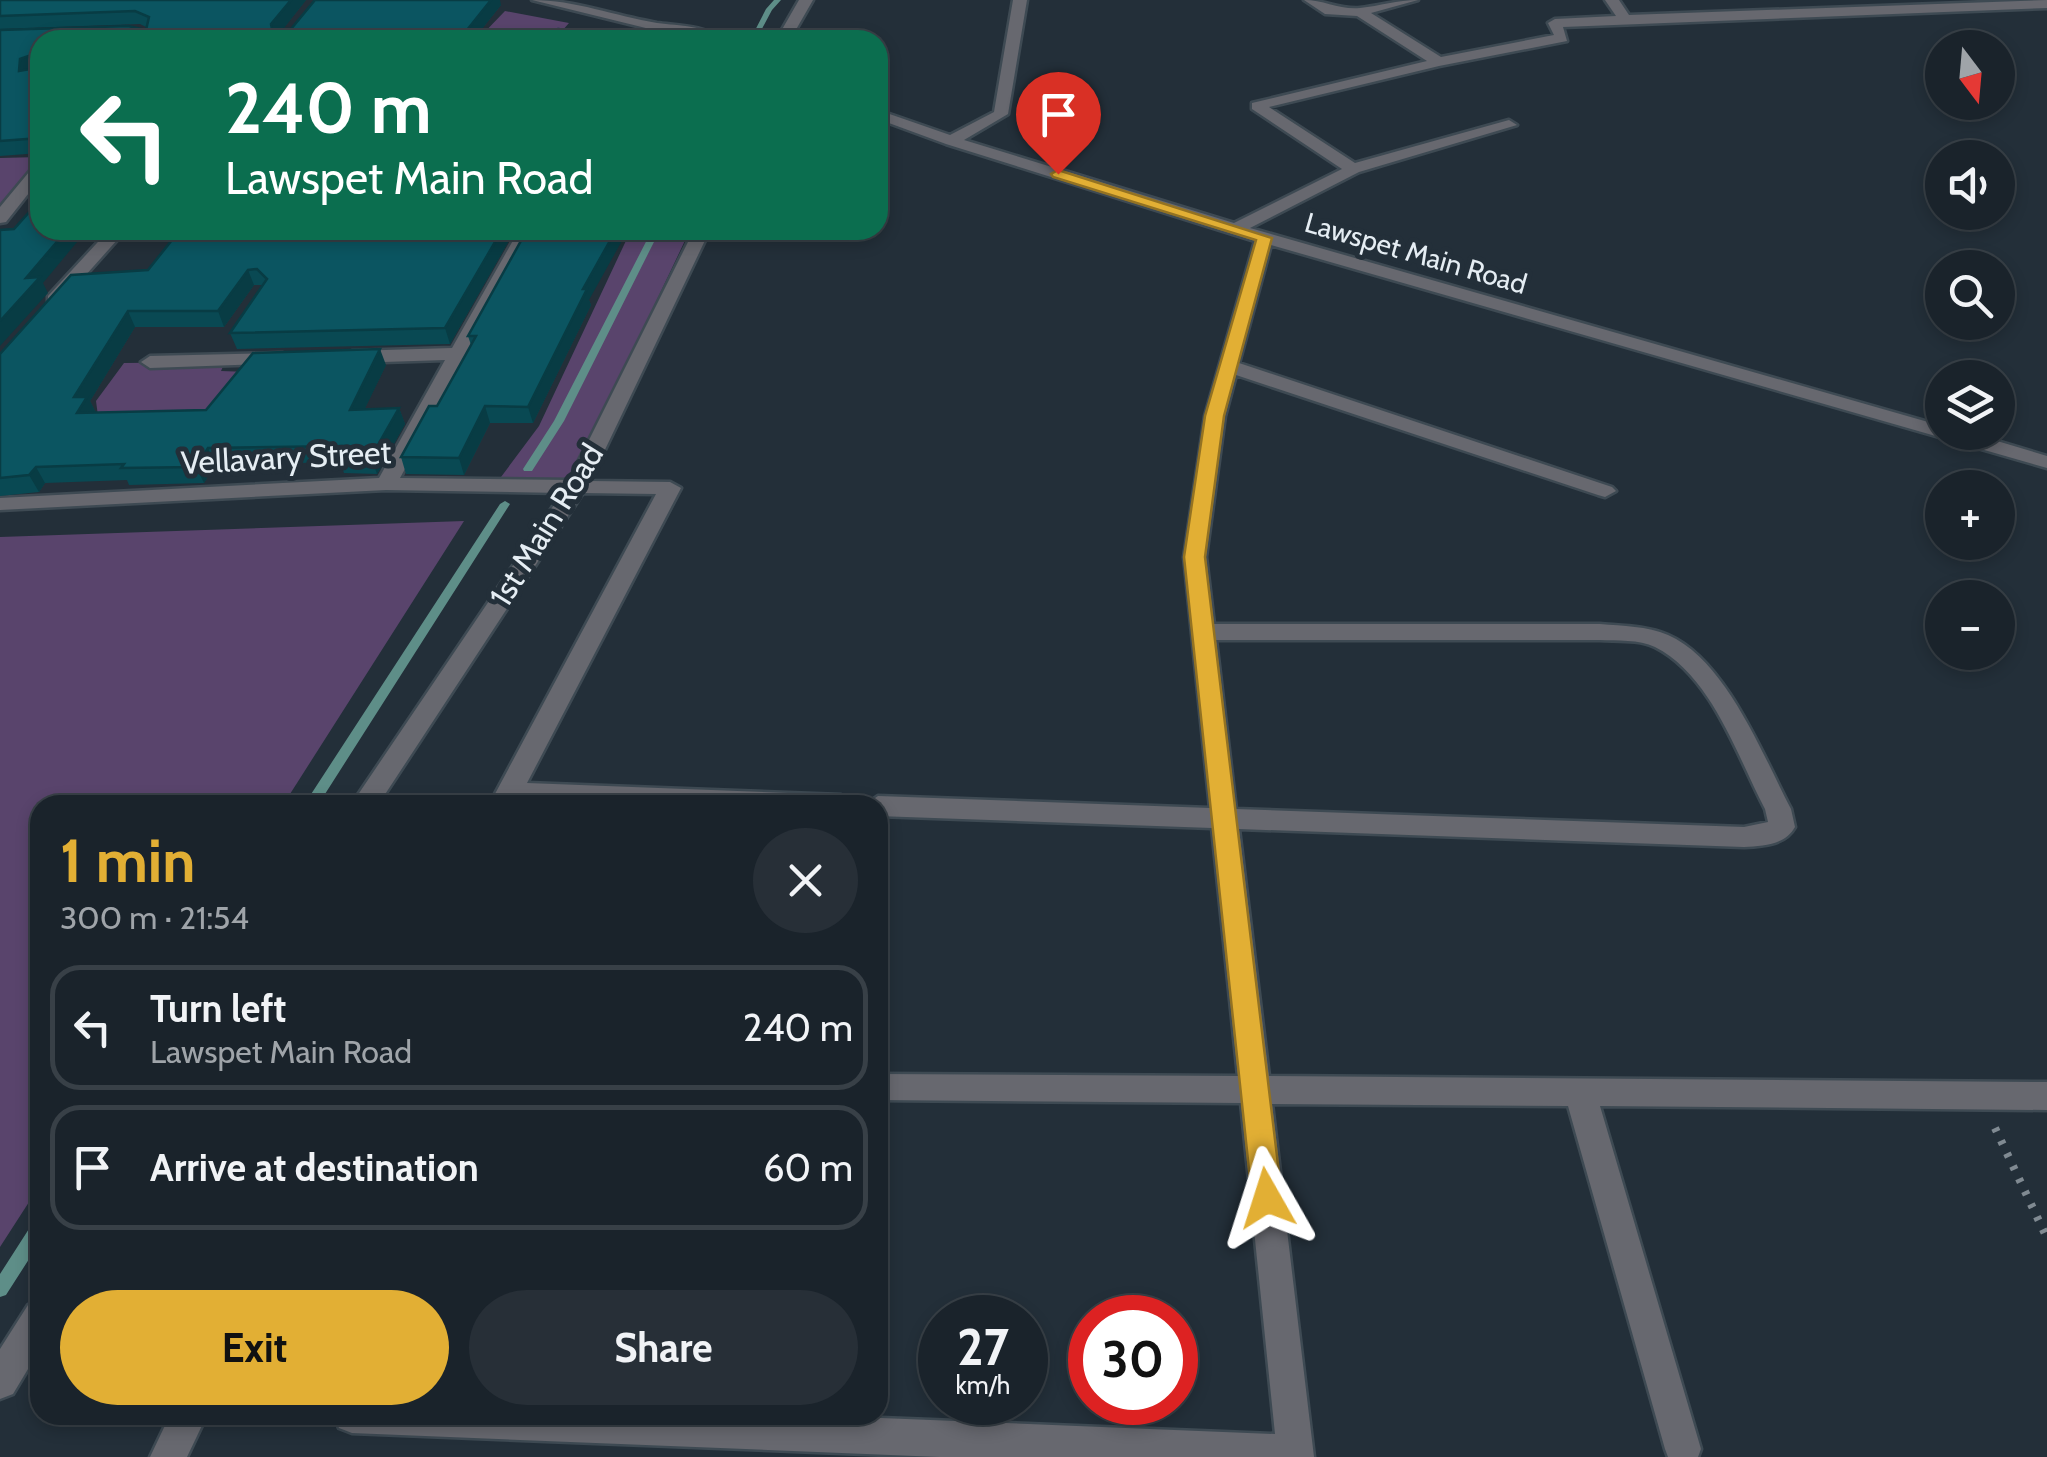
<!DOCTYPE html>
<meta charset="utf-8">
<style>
body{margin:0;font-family:Cabin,sans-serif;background:#272f37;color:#f1f3f6;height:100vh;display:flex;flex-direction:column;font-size:38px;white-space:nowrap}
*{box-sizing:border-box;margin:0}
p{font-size:32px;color:#9fa4a9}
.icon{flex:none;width:55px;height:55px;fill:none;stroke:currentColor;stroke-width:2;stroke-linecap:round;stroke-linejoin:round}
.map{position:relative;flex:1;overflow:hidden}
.details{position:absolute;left:30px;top:795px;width:858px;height:630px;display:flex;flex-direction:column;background:#1a232b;border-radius:30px;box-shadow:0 5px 15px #0003,0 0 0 2px #384047}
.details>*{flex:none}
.hud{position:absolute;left:30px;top:30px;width:858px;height:210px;border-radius:30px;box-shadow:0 5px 15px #0003,0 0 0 2px #384047;background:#0b6e4f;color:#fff;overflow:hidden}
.needle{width:65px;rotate:164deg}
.buttons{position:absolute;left:1925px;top:30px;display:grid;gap:20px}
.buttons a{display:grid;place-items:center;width:90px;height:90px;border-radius:50%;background:#1a232b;box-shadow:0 5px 15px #0003,0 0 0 2px #384047;font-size:50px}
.speed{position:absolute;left:918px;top:1295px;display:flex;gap:20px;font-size:50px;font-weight:700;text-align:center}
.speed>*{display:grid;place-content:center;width:130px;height:130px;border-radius:50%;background:#1a232b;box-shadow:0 5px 15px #0003,0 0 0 2px #384047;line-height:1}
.speed small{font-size:25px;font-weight:400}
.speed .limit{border:15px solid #d22;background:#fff;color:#111}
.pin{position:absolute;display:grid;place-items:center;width:85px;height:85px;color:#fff;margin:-102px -42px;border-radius:50% 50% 50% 0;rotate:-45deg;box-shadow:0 0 10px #0007}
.pin .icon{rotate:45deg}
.me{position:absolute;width:110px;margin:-55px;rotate:354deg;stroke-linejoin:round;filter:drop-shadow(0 0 8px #0008)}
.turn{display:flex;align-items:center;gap:35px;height:210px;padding:0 30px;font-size:45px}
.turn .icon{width:130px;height:130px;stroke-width:2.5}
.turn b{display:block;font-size:70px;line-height:85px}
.round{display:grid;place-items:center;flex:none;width:105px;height:105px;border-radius:52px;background:#272f37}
.headline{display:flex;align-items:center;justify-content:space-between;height:170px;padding:0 30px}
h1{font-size:60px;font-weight:700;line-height:75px;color:#e2af34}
.action{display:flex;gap:20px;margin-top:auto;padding:20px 30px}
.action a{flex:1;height:115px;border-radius:60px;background:#e2af34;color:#111;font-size:40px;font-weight:700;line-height:115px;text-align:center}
.action a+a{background:#272f37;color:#f1f3f6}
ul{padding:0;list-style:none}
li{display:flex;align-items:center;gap:30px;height:125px;margin:0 20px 15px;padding:0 10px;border:5px solid #384047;border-radius:30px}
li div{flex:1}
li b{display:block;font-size:38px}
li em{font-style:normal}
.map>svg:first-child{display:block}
.green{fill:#59446c}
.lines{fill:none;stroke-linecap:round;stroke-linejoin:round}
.stream{fill:#5e8e88;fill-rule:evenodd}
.minor-casing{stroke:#3e4a53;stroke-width:5}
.path{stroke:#808a92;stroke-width:8;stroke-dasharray:4 10;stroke-linecap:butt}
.minor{fill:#67686f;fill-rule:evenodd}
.wall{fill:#094953}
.shaded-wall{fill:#083c44}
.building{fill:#0b5561;stroke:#083c44;stroke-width:2.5;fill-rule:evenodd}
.route{fill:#e2af34;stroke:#937222;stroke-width:2.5}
.labels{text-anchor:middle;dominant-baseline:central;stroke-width:10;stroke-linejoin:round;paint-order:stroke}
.far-street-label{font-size:28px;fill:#e5edf3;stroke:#232f39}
.street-label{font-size:32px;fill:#e5edf3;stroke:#232f39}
</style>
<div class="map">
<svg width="2047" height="1457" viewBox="0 0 2047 1457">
<rect width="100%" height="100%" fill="#232f39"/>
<!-- green -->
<path class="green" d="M505,11L569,23L554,40H441L478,39Z
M40,157L0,212V158Z
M631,230H690L572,479L501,477L539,426Z
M225,362L221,371L248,372L213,417L98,416L96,401L124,363Z
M464,521L283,805H40V1185L0,1247V537Z"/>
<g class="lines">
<!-- stream -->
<path class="stream" d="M774,0H781L772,10L756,40H750L766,9Z
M652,230H660L564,421L532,471H524L523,469L554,421Z
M505,501L510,504L318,805H304L500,504Z
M40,1219V1242L6,1295L0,1297V1274L34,1221Z"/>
<defs>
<path id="minor" d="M532,0C575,0 615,16 657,23C681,26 703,25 724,40L658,31Z
M799,0H813L790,40H776Z
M1013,0H1027L1008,114L964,140L1234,223L1342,169L1252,109V103L1427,61L1357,16L1325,14L1304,0C1324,0 1340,10 1360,8C1380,6 1397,0 1418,0L1371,13L1441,57L1554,35L1548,23L1555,19L1616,16L1605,0H1619L1629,15L2047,0V8L1563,27L1567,41L1439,66L1269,107L1355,163L1509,120L1517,125L1359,172L1250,228L1942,426V432H1967L2047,456V468L1271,245L1239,363L1612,487L1616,491L1605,497L1598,495L1236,375L1225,416L1206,557L1214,624H1600C1623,626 1647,626 1668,635C1726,660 1763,756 1791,809L1795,827C1785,845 1763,846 1744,847L1239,829L1269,1076L2047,1082V1110L1600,1106L1701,1449L1698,1457H1668L1665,1449L1568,1106L1272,1104L1314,1457H939L352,1433L339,1428L334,1415H806L1275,1434L1241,1103L878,1100V1074L1238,1076L1212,828L878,816V805H865L878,796L1210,808L1184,557L1205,416L1255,241L946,144L878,119V110L950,135L994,112ZM1216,640H1600C1617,641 1639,639 1655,647C1712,676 1737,756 1765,809L1768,822L1744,827L1236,809Z
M40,164V179L6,222L0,223V207L34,166Z
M109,230H126L60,304H48V296Z
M519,230H535L400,478L569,480L694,230H710L590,481L670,482L681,488L527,783L841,795L850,798L854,805L517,802L489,805L656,494L583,493L378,805H351L562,493L386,490L0,510V498L379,478L445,360L352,363L343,357L352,351L452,348Z
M282,353L289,355V363L150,368L141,362L150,356Z
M40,1300V1349L13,1394L0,1399V1349L28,1305Z
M170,1415H207L187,1457H150Z"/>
</defs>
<!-- minor casing -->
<use href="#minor" class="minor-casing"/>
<!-- path -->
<path class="path" d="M1995,1128L2047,1238"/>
<!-- minor -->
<use href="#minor" class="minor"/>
</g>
<!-- wall -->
<path class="wall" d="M0,0H306L283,29L501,5L473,40H40V153L0,156V30H146V27L140,24L0,29Z
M180,230H515L450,344L237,349L230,333L263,285H254L224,327H135L90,401L96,413L206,410L386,365L364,410L399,408L405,424L377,474L344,473L340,462L215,465L204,483L129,485L127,480L45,483L39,492L0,496V354L148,270Z
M589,300L591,305L533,423H490L464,475L406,474L401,457L437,406L471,345L468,336Z"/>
<!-- shaded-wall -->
<path class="shaded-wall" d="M291,0H306L276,38L272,29L271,24Z
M491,0H500L501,5L473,40H459Z
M37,53L40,68L19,71L20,59Z
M67,230H87L43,283L48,293L0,346V321L26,278Z
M502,230H515L450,344L445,328Z
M616,230H628L589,300L591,305L533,423L528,407L583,289Z
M248,270L254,285L224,327L218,311Z
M128,311L135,327L90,401L96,413H77L74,397Z
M380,349L386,365L356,427L350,410Z
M485,406L490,423L464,475L459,458Z
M399,408L405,424L377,474L371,457Z
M208,448L215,465L204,483L196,467Z
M36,467L45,483L39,492L29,475Z"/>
<!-- building -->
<path class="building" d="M0,0H291L271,24L272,29H291L315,0H491L459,40H40V138L0,141V30L128,26L146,30L149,17L135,11L0,16ZM37,53L36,68L19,71L20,59Z
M558,29L650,40H547Z
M40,200V230H67L26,278L40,277L0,321V230L14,229Z
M180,230H502L445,328L230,333L267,279L257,269L248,270L218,311H128L74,397H87L77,413L206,410L253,353L380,349L350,410L399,408L371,457L338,456L344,446L208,448L196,467L121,468L124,464L36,467L29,475L0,478V354L71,275L148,270Z
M527,230H616L583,289H587L528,407L485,406L459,458L401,457L429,406H437L476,336H468Z"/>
<!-- route -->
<path class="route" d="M1058,170L1272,238L1224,416L1205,557L1282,1198L1278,1208L1267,1212L1256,1208L1252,1198L1184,557L1205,416L1256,240L1053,177L1051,174Z"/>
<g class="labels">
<!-- far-street labels -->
<g class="far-street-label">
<text transform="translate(1416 253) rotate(16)">Lawspet Main Road</text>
</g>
<!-- street labels -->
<g class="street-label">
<text transform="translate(286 457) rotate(-3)">Vellavary Street</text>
<text transform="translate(546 525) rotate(-58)">1st Main Road</text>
</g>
</g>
</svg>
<div class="buttons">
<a><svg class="needle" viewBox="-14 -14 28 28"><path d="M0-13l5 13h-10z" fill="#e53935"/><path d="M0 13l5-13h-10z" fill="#9fa4a9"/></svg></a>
<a><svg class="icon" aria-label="sound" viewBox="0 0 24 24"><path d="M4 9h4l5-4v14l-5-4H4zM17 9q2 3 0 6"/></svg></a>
<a><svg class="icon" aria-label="search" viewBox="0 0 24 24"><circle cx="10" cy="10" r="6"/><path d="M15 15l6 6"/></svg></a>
<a><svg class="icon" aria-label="layers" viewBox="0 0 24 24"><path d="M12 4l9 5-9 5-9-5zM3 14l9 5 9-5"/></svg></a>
<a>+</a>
<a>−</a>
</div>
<div class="speed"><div>27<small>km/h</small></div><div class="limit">30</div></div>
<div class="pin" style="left:1058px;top:174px;background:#d93025"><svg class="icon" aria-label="arrive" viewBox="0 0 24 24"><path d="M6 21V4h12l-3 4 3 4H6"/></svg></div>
<svg class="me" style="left:1267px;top:1198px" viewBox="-20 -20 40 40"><path d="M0-17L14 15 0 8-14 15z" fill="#e2af34" stroke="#fff" stroke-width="4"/></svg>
<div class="hud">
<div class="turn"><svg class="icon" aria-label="left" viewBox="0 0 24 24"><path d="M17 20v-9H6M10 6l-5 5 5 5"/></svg><div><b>240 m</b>Lawspet Main Road</div></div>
</div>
<section class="details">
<div class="headline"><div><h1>1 min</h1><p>300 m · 21:54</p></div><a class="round"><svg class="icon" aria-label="close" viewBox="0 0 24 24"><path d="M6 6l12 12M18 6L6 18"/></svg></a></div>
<ul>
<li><svg class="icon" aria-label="left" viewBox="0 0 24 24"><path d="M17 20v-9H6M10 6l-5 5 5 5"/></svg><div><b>Turn left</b><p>Lawspet Main Road</p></div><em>240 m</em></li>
<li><svg class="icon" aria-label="arrive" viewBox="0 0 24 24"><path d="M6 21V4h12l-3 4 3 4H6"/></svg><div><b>Arrive at destination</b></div><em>60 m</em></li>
</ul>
<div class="action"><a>Exit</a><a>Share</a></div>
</section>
</div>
